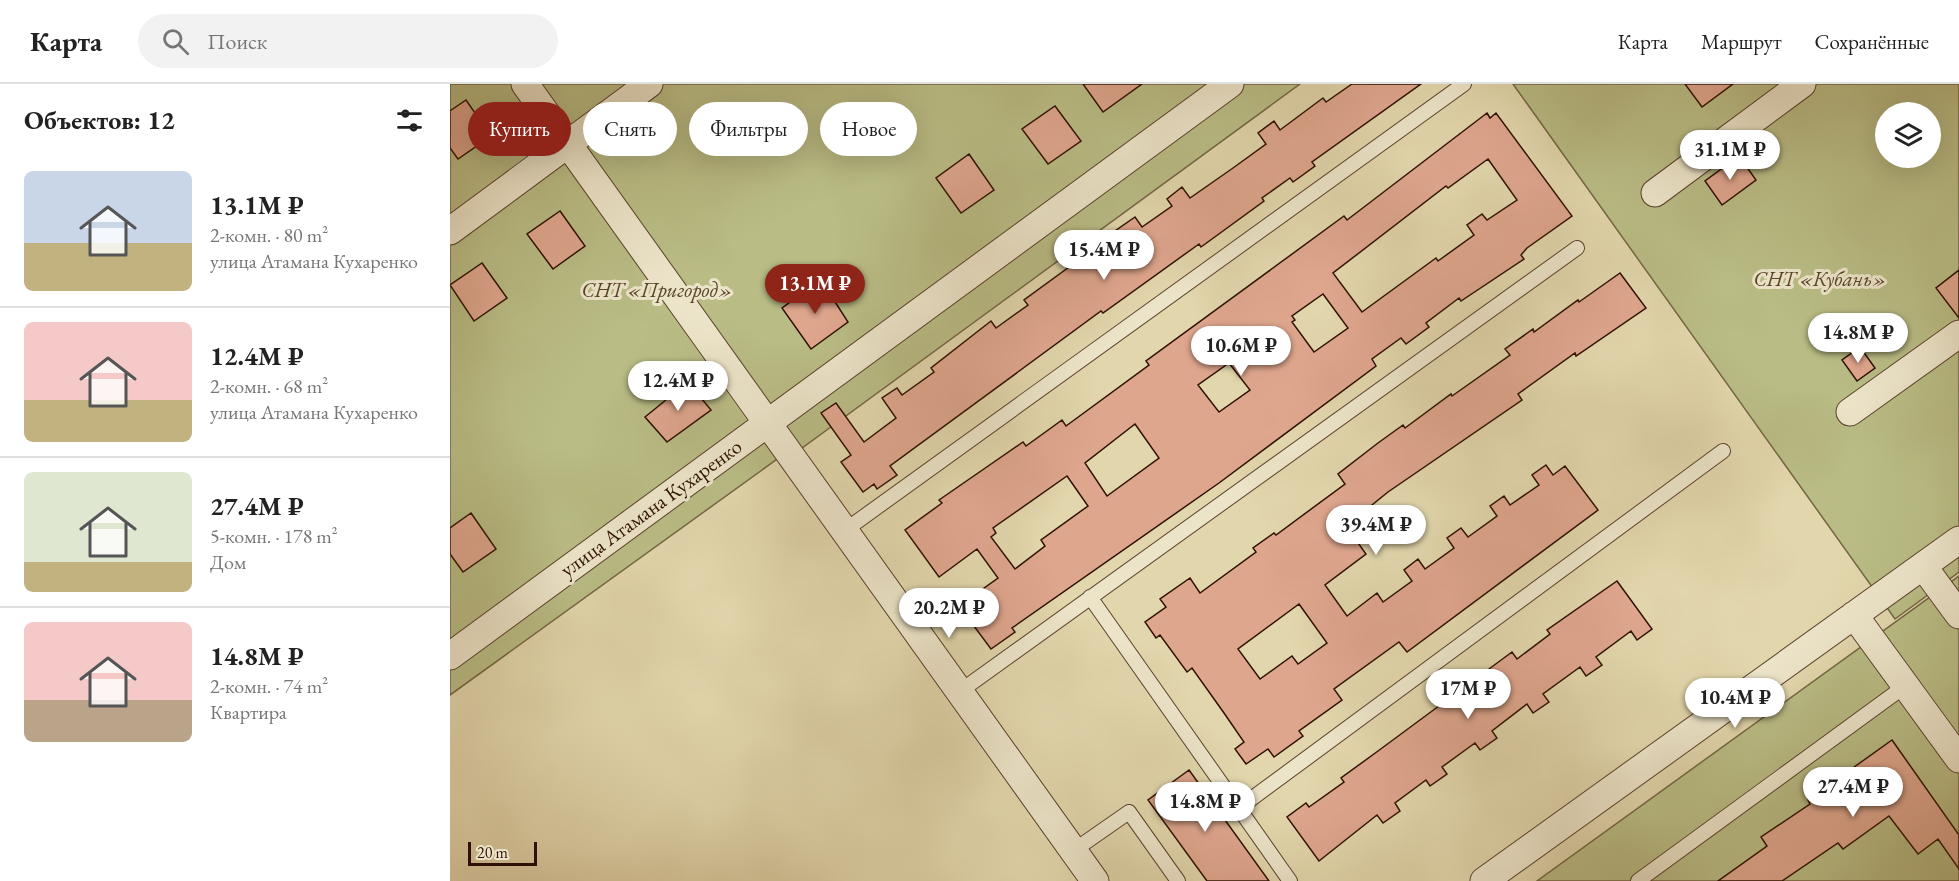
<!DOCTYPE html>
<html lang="ru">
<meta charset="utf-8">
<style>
:root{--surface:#fff;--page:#f2f2f2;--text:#222;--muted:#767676;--line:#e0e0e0;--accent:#8f2418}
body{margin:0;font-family:"EB Garamond",serif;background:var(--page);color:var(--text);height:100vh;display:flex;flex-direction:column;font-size:22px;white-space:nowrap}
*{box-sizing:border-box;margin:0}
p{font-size:20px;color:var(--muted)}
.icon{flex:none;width:33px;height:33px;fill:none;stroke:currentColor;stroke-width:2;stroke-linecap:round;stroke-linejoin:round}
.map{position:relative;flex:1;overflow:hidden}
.details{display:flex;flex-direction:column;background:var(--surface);width:450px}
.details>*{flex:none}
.hud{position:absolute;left:18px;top:18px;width:570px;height:54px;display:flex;gap:12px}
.buttons{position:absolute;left:1425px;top:18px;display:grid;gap:12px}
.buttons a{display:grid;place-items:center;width:66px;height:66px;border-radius:50%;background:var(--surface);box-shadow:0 6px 24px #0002;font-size:30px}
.scale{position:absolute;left:18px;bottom:15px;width:69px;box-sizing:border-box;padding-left:6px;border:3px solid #2e1102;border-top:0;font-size:16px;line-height:21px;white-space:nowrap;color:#2e1102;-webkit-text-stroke:4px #ece4c9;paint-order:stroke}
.price{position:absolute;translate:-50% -51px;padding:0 14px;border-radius:21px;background:#fff;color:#222;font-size:20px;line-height:39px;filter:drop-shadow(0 2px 3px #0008)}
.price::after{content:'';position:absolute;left:50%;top:36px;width:18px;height:14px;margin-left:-9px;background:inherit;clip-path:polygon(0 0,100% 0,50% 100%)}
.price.current{background:var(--accent);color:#fff}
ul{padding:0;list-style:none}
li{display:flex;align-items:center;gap:18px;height:150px;padding:0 24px}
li+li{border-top:2px solid var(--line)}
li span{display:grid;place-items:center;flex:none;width:168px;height:120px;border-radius:9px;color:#555}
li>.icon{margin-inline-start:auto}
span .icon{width:72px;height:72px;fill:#fffc;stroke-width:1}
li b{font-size:26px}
h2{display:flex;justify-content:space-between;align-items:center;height:72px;padding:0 24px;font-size:26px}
.pill{padding:0 21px;border-radius:27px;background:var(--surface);box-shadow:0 6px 24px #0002;font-size:21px;line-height:54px}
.pill.current{background:var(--accent);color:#fff}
header{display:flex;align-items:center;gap:36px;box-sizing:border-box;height:84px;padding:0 30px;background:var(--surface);border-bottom:2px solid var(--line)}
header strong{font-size:28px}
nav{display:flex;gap:33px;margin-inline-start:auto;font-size:21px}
.search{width:420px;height:54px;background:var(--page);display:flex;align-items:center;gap:15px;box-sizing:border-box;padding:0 21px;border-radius:33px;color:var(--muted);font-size:22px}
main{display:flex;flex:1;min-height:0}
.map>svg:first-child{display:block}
.green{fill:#b9bc85;stroke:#746644;stroke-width:1.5;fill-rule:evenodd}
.building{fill:#dfa68e;stroke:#2e1102;stroke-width:1.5;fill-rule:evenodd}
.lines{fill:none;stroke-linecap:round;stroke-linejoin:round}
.service-casing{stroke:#5b422c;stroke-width:16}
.minor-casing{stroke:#5b422c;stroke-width:29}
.service{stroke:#ece4c9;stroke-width:14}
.minor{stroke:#ece4c9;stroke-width:27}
.labels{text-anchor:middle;stroke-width:6;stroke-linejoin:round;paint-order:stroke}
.park-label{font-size:21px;font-style:italic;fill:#584429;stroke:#ece4c9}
.street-label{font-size:21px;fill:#2e1102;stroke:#ece4c9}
</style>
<header>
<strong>Карта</strong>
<div class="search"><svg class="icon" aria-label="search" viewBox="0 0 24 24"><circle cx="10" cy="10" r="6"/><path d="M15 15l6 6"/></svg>Поиск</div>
<nav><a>Карта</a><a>Маршрут</a><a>Сохранённые</a></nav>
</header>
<main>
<section class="details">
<h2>Объектов: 12<svg class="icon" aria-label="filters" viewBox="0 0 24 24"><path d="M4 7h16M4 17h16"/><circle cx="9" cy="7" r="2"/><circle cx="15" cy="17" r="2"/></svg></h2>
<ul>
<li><span style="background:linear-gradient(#c9d6e8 60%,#c2b280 0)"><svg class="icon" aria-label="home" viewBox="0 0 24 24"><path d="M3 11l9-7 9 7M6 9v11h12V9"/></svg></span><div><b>13.1M ₽</b><p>2-комн. · 80 m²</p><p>улица Атамана Кухаренко</p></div></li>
<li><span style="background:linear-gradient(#f6c9c9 65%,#c2b280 0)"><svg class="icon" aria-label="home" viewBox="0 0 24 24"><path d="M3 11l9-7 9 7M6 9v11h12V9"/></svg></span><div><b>12.4M ₽</b><p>2-комн. · 68 m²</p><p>улица Атамана Кухаренко</p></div></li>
<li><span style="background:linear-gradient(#dfe7d0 75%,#c2b280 0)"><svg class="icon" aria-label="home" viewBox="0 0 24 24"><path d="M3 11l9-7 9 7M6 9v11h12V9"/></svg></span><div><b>27.4M ₽</b><p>5-комн. · 178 m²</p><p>Дом</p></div></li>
<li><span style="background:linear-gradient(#f6c9c9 65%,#b9a48a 0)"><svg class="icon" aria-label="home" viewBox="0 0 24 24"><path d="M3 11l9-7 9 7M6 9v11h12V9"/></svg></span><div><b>14.8M ₽</b><p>2-комн. · 74 m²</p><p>Квартира</p></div></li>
</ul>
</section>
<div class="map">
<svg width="1509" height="797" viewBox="0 0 1509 797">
<rect width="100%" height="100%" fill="#e2d6ac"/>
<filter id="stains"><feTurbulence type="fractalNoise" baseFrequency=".00333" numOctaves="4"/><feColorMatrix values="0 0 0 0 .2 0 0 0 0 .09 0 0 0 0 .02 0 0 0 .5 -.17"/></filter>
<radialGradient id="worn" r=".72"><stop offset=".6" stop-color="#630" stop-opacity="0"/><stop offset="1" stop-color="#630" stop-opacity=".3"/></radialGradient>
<path class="green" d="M 0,0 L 850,0 L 352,364 L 337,368 L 0,611 Z
M 1063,0 L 1509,0 L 1509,488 L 1445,535 ZM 1436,28 L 1480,28 L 1480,74 L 1436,74 Z
M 1509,492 L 1509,797 L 1087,797 Z"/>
<path class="building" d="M 633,0 L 692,0 L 653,28 Z
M 902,0 L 971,0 L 862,78 L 865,82 L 843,98 L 840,94 L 812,114 L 814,117 L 751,163 L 749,160 L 653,229 L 651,227 L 440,382 L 447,391 L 427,405 L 424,400 L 413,408 L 391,378 L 401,371 L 371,329 L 386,319 L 414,358 L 446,334 L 432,314 L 447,304 L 452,311 L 484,288 L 481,284 L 541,237 L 546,244 L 578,221 L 574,216 L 619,183 L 617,179 L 634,166 L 641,176 L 670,155 L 665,147 L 685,133 L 692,143 L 722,122 L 717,115 L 732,103 L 740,114 L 783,84 L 816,60 L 808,49 L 824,37 L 830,46 L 873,14 L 876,18 Z
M 1235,0 L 1283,0 L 1252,23 Z
M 16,16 L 41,52 L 8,75 L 0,64 L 0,27 Z
M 605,22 L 631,57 L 598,80 L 572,45 Z
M 1037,29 L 1040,34 L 1046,29 L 1122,132 L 1077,164 L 1071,171 L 1074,175 L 1011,217 L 1009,214 L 976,239 L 979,243 L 956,260 L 951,254 L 922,275 L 926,282 L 769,399 L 562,544 L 565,548 L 541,565 L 509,522 L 548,494 L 527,465 L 489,493 L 455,446 L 492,419 L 489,416 L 573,358 L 576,362 L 612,336 L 616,342 L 699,281 L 696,277 L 894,132 L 897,136 ZM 1038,75 L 1067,116 L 1037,136 L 1032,130 L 1017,141 L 1024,151 L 988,177 L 986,174 L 912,228 L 883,189 L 996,102 L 998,104 ZM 873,210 L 898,244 L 864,268 L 842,238 L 845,236 L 842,232 ZM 779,279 L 800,306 L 769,328 L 748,301 ZM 685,340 L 709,374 L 657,412 L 635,379 ZM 617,392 L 638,422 L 591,456 L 595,462 L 565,485 L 541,453 L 546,449 L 543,444 Z
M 519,70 L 544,106 L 511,129 L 486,94 Z
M 1289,72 L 1306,96 L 1272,121 L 1255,97 Z
M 110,127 L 135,162 L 103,185 L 77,150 Z
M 32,179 L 57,214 L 24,237 L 0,201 Z
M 1509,186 L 1509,234 L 1486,204 Z
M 1170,189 L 1196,224 L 1126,272 L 1125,269 L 1068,310 L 1072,316 L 938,408 L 896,442 L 916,470 L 875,501 L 897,532 L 927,509 L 933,518 L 962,497 L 954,486 L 968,475 L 975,485 L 1004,464 L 997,454 L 1011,444 L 1018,453 L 1047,432 L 1040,422 L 1054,412 L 1060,421 L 1089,401 L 1082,391 L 1096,381 L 1103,391 L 1115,382 L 1148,426 L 957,568 L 949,558 L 884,605 L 892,616 L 849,647 L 853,652 L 824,673 L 818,665 L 796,680 L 785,665 L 794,658 L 774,629 L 742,584 L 737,588 L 710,551 L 706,554 L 695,538 L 716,523 L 710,515 L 740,494 L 750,509 L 806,468 L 803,464 L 824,449 L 826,451 L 895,400 L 888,390 L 928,359 L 953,341 L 955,344 L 1001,310 L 1002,312 L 1060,271 L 1055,265 L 1083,245 L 1084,248 L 1128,216 L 1129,218 ZM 849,520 L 877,559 L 848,580 L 842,572 L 810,595 L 788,565 Z
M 371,196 L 398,238 L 361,265 L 332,224 Z
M 1410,263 L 1425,284 L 1407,297 L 1392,276 Z
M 238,298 L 261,326 L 217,358 L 195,333 Z
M 21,429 L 46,465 L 13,488 L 0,470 L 0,444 Z
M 1167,497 L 1202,545 L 1187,556 L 1181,547 L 1146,573 L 1152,581 L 1136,592 L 1130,583 L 1093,610 L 1099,618 L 1083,629 L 1077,620 L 1042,647 L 1047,654 L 1030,666 L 1025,659 L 992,683 L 997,690 L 980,702 L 976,696 L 945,719 L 950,727 L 933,739 L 927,731 L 869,777 L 837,733 L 856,719 L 859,723 L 894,698 L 891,694 L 928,667 L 1062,568 L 1067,575 L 1100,550 L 1097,546 Z
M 1442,656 L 1509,751 L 1509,785 L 1488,755 L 1468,770 L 1439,732 L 1393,765 L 1388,759 L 1332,797 L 1268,797 L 1317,762 L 1311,753 L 1360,720 L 1358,716 Z
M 739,686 L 819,797 L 757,797 L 698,716 Z"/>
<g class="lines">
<defs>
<path id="service" d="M 394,447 L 1014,0
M 640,513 L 840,797
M 509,608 L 1127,164
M 789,724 L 1273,367
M 623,767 L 679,728 L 728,797
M 1188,797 L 1455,602"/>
<path id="minor" d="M 75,0 L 645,797
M 1205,109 L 1352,0
M 0,147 L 199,0
M 1400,328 L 1509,250
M 1473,482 L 1509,531
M 1404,531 L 1509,675
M 0,572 L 780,0
M 1034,797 L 1509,456"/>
</defs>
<use href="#service" class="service-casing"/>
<use href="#minor" class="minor-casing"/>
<use href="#service" class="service"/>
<use href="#minor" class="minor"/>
</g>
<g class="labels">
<g class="park-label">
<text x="1370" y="202">СНТ «Кубань»</text>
<text x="207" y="213">СНТ «Пригород»</text>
</g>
<g class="street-label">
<text transform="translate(201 424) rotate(-36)" y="7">улица Атамана Кухаренко</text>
</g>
</g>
<rect width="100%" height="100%" filter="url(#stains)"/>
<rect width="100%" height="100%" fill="url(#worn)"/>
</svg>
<div class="buttons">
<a><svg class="icon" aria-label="layers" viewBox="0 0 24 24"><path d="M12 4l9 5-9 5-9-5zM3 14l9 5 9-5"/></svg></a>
</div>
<div class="scale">20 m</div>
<b class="price" style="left:1280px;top:97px">31.1M ₽</b>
<b class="price" style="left:654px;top:197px">15.4M ₽</b>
<b class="price current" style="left:365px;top:231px">13.1M ₽</b>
<b class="price" style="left:1408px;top:280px">14.8M ₽</b>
<b class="price" style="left:791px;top:293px">10.6M ₽</b>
<b class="price" style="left:228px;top:328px">12.4M ₽</b>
<b class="price" style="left:926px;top:472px">39.4M ₽</b>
<b class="price" style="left:499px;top:555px">20.2M ₽</b>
<b class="price" style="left:1018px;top:636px">17M ₽</b>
<b class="price" style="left:1285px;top:645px">10.4M ₽</b>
<b class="price" style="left:1403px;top:734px">27.4M ₽</b>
<b class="price" style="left:755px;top:749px">14.8M ₽</b>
<div class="hud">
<a class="pill current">Купить</a>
<a class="pill">Снять</a>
<a class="pill">Фильтры</a>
<a class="pill">Новое</a>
</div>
</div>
</main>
